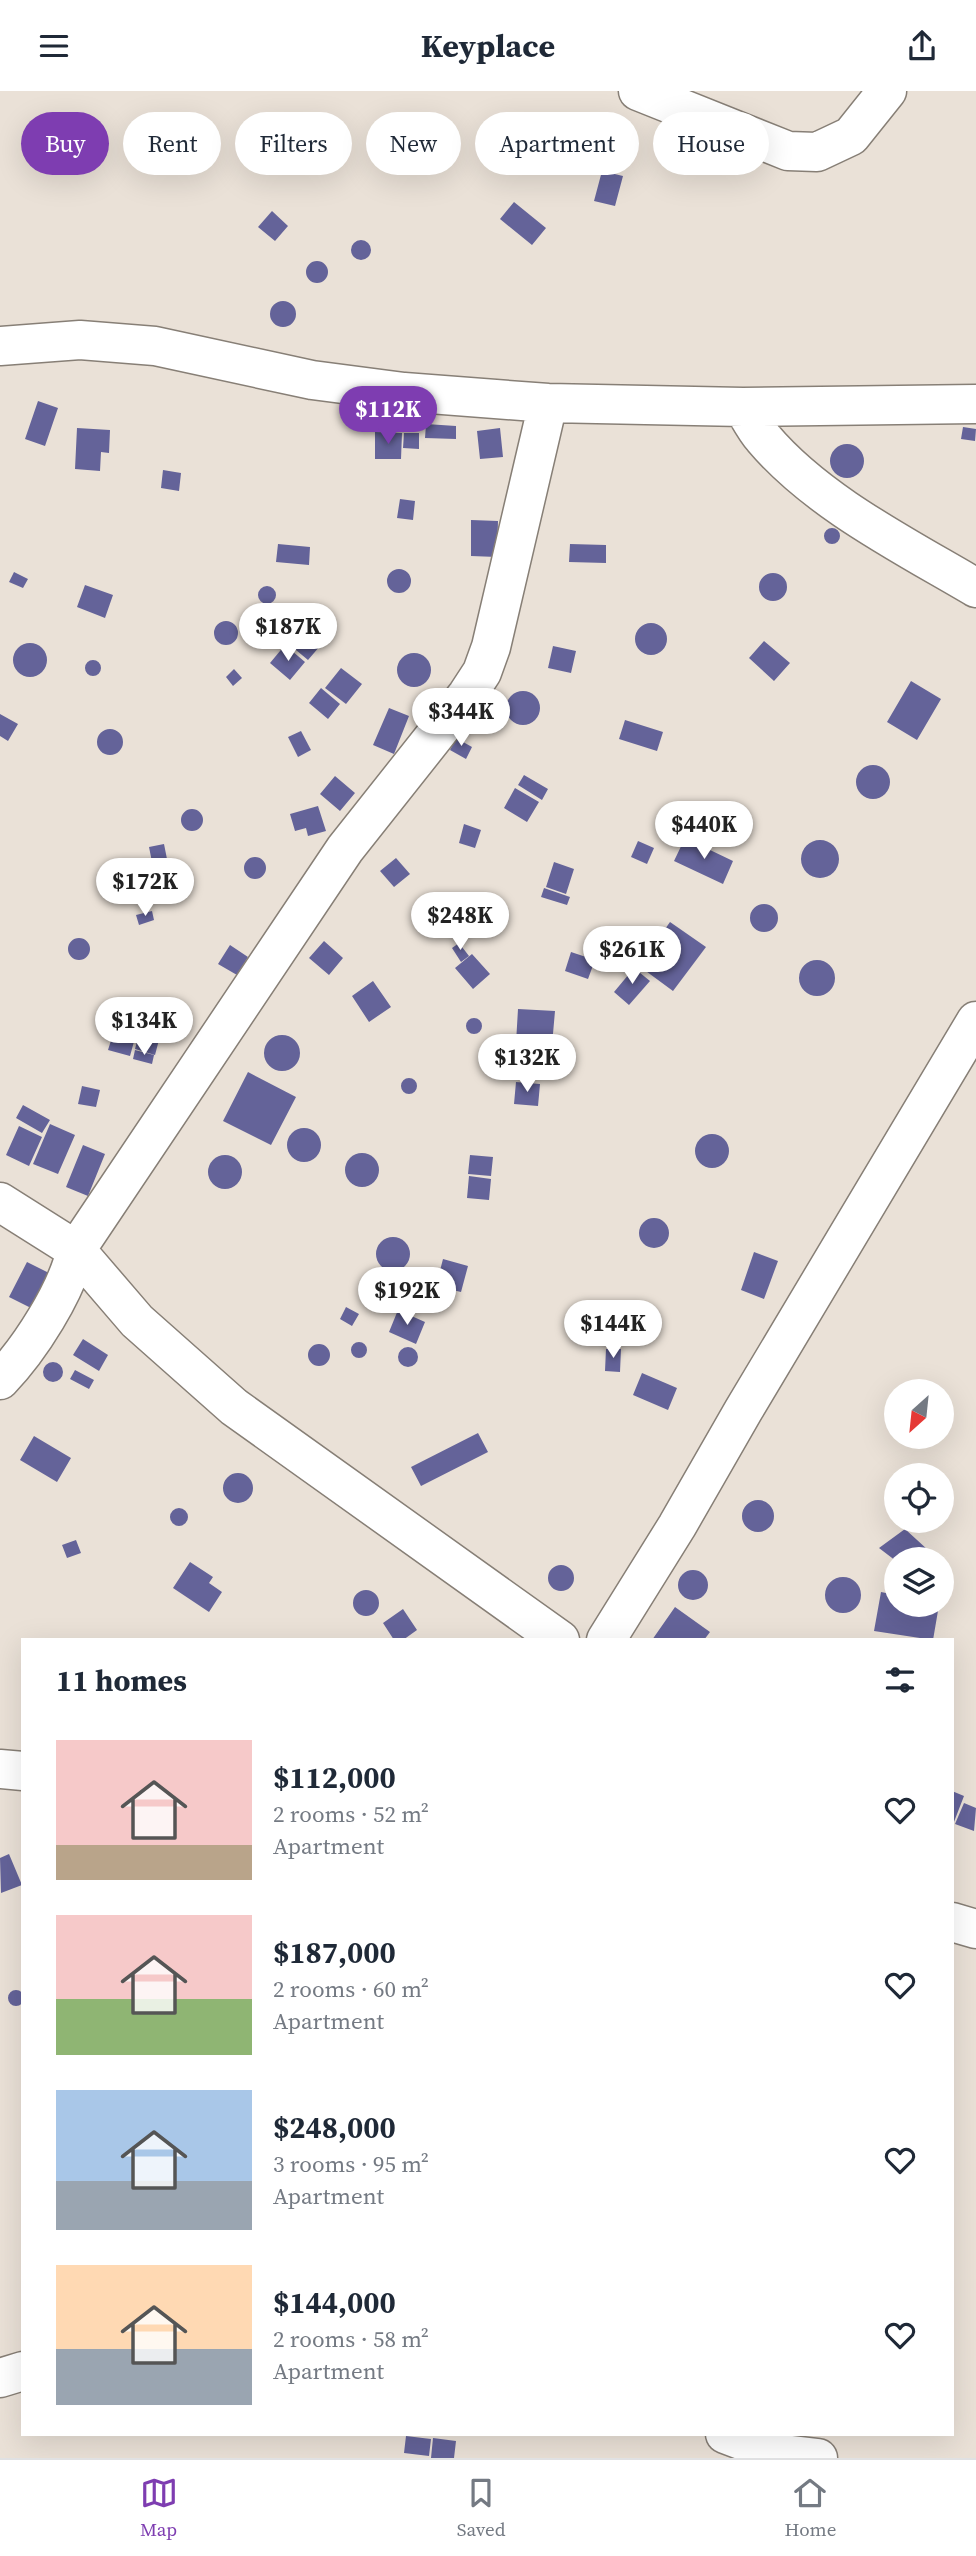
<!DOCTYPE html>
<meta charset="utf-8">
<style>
:root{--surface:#fff;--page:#f6f6f7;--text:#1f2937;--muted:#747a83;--line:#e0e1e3;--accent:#7e3db1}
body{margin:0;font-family:"Source Serif 4",serif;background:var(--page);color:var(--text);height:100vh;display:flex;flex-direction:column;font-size:26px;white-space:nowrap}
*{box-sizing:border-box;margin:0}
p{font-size:23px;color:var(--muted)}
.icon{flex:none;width:38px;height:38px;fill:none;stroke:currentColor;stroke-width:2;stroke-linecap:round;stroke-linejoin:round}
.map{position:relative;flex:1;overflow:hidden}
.details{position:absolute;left:21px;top:1547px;width:933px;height:798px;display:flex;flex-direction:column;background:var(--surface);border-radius:0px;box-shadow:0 7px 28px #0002}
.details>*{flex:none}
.top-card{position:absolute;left:21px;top:21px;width:934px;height:63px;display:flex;gap:14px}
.needle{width:46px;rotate:207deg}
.tools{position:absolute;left:884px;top:1288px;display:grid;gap:14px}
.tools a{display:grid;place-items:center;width:70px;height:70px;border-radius:50%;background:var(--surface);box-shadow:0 7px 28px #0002;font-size:35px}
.price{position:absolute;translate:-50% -60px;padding:0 16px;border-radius:24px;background:#fff;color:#222;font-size:23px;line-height:46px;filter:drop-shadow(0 2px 4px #0008)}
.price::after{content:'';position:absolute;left:50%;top:42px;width:21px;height:16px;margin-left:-10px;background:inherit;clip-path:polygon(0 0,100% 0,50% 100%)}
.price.active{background:var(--accent);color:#fff}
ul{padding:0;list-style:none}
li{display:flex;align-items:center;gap:21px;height:175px;padding:0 35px}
li span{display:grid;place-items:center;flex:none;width:196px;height:140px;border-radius:0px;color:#555}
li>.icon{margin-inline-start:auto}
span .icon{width:84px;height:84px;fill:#fffc;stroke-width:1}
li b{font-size:30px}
h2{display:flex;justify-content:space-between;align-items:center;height:84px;padding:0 35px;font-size:30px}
.chip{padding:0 24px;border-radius:32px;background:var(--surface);box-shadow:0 7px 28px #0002;font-size:24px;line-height:63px}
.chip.active{background:var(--accent);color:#fff}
header{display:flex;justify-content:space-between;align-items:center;height:91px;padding:0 35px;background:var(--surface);font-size:32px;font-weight:700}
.menu{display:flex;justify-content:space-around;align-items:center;height:98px;border-top:2px solid var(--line);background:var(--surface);font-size:19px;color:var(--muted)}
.menu a{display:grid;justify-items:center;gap:4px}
.menu .active{color:var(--accent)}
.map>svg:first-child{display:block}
.building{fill:#646399}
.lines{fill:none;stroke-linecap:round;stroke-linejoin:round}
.minor-casing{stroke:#877f76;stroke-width:41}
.minor{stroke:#fff;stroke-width:38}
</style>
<header><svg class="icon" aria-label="menu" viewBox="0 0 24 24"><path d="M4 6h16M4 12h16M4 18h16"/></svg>Keyplace<svg class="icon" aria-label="share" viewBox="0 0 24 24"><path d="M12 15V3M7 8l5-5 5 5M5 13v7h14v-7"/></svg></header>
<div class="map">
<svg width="976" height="2367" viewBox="0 0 976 2367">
<rect width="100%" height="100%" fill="#eae1d7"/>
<path class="building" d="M 602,80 L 623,85 L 615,115 L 594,110 Z
M 514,111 L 546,137 L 532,154 L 500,128 Z
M 272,120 L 288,135 L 275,150 L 258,136 Z
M351 159a10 10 0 1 1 20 0a10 10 0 1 1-20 0Z
M306 181a11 11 0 1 1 22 0a11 11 0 1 1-22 0Z
M270 223a13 13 0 1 1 26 0a13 13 0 1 1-26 0Z
M 38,310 L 58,317 L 45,355 L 25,348 Z
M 426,333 L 456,335 L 456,348 L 425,347 Z
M 963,336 L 976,338 L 975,350 L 961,348 Z
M 77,337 L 110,339 L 109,362 L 101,361 L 100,380 L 75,378 Z
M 500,337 L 503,366 L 480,368 L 477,340 Z
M 375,341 L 402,342 L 401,368 L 375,368 Z
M 404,342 L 419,342 L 419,358 L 403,357 Z
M830 370a17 17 0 1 1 34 0a17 17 0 1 1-34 0Z
M 163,379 L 181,382 L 179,400 L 161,397 Z
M 400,408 L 415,410 L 413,429 L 397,427 Z
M 471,429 L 498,430 L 497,466 L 471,465 Z
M824 445a8 8 0 1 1 16 0a8 8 0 1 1-16 0Z
M 278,453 L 310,456 L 309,474 L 276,471 Z
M 570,453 L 606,454 L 606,472 L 569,471 Z
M387 490a12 12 0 1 1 24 0a12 12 0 1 1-24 0Z
M 14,481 L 28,488 L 23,497 L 9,491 Z
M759 496a14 14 0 1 1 28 0a14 14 0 1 1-28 0Z
M 85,494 L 113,504 L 105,527 L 77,516 Z
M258 504a9 9 0 1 1 18 0a9 9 0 1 1-18 0Z
M214 542a12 12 0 1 1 24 0a12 12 0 1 1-24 0Z
M635 548a16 16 0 1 1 32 0a16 16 0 1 1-32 0Z
M 302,540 L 320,555 L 308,569 L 290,554 Z
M 764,550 L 790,572 L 774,590 L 749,567 Z
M13 569a17 17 0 1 1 34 0a17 17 0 1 1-34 0Z
M 285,554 L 305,571 L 290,589 L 270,572 Z
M 553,555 L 576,560 L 571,582 L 548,577 Z
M397 579a17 17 0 1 1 34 0a17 17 0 1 1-34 0Z
M85 577a8 8 0 1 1 16 0a8 8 0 1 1-16 0Z
M 341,577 L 362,593 L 346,613 L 325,597 Z
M 234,578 L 242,587 L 233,595 L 226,586 Z
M 911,590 L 941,608 L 917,649 L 887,631 Z
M 321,597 L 340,613 L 328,628 L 309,612 Z
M506 617a17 17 0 1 1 34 0a17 17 0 1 1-34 0Z
M 389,617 L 409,625 L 394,663 L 373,654 Z
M 0,623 L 18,633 L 8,650 L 0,645 Z
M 625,629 L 663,641 L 657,660 L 619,648 Z
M97 651a13 13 0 1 1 26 0a13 13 0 1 1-26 0Z
M 301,640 L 311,659 L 298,666 L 288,646 Z
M 456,647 L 472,656 L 466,668 L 450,659 Z
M856 691a17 17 0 1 1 34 0a17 17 0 1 1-34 0Z
M 524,684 L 548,698 L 542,709 L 518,694 Z
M 335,685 L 355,702 L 340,720 L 320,703 Z
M 515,697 L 539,711 L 527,731 L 504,717 Z
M 702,714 L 718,719 L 708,745 L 693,740 Z
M 318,715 L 326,740 L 308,745 L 306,737 L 295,740 L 290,723 Z
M181 729a11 11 0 1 1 22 0a11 11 0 1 1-22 0Z
M 464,733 L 481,739 L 475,757 L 459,752 Z
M 685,747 L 733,770 L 723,793 L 674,770 Z
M801 768a19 19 0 1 1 38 0a19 19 0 1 1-38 0Z
M 638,750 L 654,757 L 647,773 L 631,766 Z
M 164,753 L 167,768 L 152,771 L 149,756 Z
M244 777a11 11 0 1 1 22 0a11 11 0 1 1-22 0Z
M 396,767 L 410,783 L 394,796 L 380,780 Z
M 554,771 L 574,778 L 566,803 L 546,796 Z
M 544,797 L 570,806 L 567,814 L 541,806 Z
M750 827a14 14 0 1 1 28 0a14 14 0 1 1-28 0Z
M 152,820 L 154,829 L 139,834 L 136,824 Z
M 670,831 L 706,856 L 673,900 L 639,875 Z
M68 858a11 11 0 1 1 22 0a11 11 0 1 1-22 0Z
M 324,850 L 343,867 L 329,884 L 309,867 Z
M 459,852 L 469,865 L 461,871 L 452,857 Z
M 230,854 L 248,866 L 237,884 L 218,873 Z
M 571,861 L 595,869 L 588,888 L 565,880 Z
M 472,863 L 490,883 L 473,898 L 455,877 Z
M799 887a18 18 0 1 1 36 0a18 18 0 1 1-36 0Z
M 634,877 L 650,890 L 629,914 L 614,901 Z
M 373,890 L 391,916 L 369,931 L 352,905 Z
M 518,918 L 555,920 L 552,954 L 516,952 Z
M466 935a8 8 0 1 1 16 0a8 8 0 1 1-16 0Z
M 140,939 L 160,945 L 155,964 L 135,958 Z
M 114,940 L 135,947 L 130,965 L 108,959 Z
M264 962a18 18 0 1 1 36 0a18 18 0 1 1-36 0Z
M 135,959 L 154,964 L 152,973 L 133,968 Z
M 248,981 L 296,1006 L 271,1054 L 223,1030 Z
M401 995a8 8 0 1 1 16 0a8 8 0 1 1-16 0Z
M 516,991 L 540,993 L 538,1015 L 514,1013 Z
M 82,995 L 100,999 L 96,1016 L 78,1013 Z
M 23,1014 L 50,1029 L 42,1042 L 16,1027 Z
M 50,1033 L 75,1044 L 58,1083 L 33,1073 Z
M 19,1035 L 42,1046 L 29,1075 L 6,1064 Z
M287 1054a17 17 0 1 1 34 0a17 17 0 1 1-34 0Z
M695 1060a17 17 0 1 1 34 0a17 17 0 1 1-34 0Z
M 83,1054 L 105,1063 L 88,1105 L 66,1096 Z
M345 1079a17 17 0 1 1 34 0a17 17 0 1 1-34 0Z
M208 1081a17 17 0 1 1 34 0a17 17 0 1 1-34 0Z
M 470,1064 L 493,1066 L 491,1085 L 468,1083 Z
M 469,1085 L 491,1088 L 489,1109 L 467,1107 Z
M639 1142a15 15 0 1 1 30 0a15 15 0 1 1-30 0Z
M376 1163a17 17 0 1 1 34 0a17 17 0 1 1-34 0Z
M 754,1161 L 778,1170 L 764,1208 L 741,1199 Z
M 443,1168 L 468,1175 L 461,1201 L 436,1195 Z
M 27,1171 L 51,1183 L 33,1218 L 9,1206 Z
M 346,1216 L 359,1223 L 352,1235 L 340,1228 Z
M 398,1219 L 425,1231 L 416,1253 L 389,1241 Z
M 83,1248 L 108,1264 L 99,1280 L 73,1264 Z
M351 1259a8 8 0 1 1 16 0a8 8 0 1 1-16 0Z
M308 1264a11 11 0 1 1 22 0a11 11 0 1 1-22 0Z
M398 1266a10 10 0 1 1 20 0a10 10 0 1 1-20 0Z
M 606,1258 L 621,1258 L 620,1281 L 605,1280 Z
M43 1281a10 10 0 1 1 20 0a10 10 0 1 1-20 0Z
M 75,1279 L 94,1289 L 89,1298 L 70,1288 Z
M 642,1282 L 677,1297 L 668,1319 L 633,1304 Z
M 478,1342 L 488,1361 L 421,1395 L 411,1376 Z
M 34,1345 L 71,1367 L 57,1391 L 20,1369 Z
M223 1397a15 15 0 1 1 30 0a15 15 0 1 1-30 0Z
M742 1425a16 16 0 1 1 32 0a16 16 0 1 1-32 0Z
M170 1426a9 9 0 1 1 18 0a9 9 0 1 1-18 0Z
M 905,1438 L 928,1459 L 916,1468 L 896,1468 L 896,1470 L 879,1457 Z
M 76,1449 L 81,1462 L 67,1467 L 62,1454 Z
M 190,1471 L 213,1486 L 209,1492 L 222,1501 L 209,1521 L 173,1497 Z
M548 1487a13 13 0 1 1 26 0a13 13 0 1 1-26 0Z
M678 1494a15 15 0 1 1 30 0a15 15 0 1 1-30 0Z
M825 1504a18 18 0 1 1 36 0a18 18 0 1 1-36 0Z
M353 1512a13 13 0 1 1 26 0a13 13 0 1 1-26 0Z
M 881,1501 L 896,1504 L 896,1514 L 939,1514 L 933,1549 L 874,1540 Z
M 675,1516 L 710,1541 L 704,1549 L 652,1549 Z
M 403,1518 L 417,1539 L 403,1549 L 394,1549 L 383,1532 Z
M 952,1700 L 964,1705 L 952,1736 Z
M 964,1712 L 976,1717 L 974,1740 L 955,1733 Z
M 9,1763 L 22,1794 L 1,1802 L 0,1767 Z
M8 1907a8 8 0 1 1 16 0a8 8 0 1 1-16 0Z
M 406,2345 L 431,2348 L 429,2365 L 404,2362 Z
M 433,2347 L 456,2350 L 454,2367 L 431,2367 Z"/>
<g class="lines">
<defs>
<path id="minor" d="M 638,0 L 788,60 L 817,61 L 851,45 L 887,0
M 0,255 L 80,249 L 155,255 L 312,289 L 404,301 L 548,312 L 743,316 L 976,313
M 743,316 C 749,326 755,338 763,347 C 817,411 905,455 976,497
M 0,1111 L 76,1159 L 137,1230 L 234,1316 L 560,1549
M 0,1289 C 30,1258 67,1200 76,1159 L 345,758 L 467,604 L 482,581 L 491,556 L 548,312
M 606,1549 L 677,1435 L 743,1320 L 976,930
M 0,1678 L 23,1680
M 952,1831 L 976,1838
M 0,2287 L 23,2280
M 725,2343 L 775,2362 L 818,2367"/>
</defs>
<use href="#minor" class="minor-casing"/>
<use href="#minor" class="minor"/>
</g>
</svg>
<div class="tools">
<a><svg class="needle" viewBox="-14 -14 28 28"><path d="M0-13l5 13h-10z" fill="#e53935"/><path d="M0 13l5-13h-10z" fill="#747a83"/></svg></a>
<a><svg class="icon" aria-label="locate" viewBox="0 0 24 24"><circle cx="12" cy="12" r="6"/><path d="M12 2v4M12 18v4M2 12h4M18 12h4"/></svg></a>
<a><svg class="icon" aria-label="layers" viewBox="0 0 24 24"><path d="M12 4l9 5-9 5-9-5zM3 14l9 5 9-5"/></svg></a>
</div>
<b class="price active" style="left:388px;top:355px">$112K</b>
<b class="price" style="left:288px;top:572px">$187K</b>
<b class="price" style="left:461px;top:657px">$344K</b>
<b class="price" style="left:704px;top:770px">$440K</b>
<b class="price" style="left:145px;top:827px">$172K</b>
<b class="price" style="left:460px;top:861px">$248K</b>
<b class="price" style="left:632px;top:895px">$261K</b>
<b class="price" style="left:144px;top:966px">$134K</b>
<b class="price" style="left:527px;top:1003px">$132K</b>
<b class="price" style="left:407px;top:1236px">$192K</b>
<b class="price" style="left:613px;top:1269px">$144K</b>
<div class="top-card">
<a class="chip active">Buy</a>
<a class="chip">Rent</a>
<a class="chip">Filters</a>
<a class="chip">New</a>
<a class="chip">Apartment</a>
<a class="chip">House</a>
</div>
<section class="details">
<h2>11 homes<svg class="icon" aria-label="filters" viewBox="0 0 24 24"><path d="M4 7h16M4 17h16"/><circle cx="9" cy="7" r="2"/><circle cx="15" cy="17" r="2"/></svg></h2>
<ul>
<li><span style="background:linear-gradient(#f6c9c9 75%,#b9a48a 0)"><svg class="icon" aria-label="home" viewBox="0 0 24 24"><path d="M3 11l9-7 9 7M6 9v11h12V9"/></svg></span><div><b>$112,000</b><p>2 rooms · 52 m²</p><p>Apartment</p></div><svg class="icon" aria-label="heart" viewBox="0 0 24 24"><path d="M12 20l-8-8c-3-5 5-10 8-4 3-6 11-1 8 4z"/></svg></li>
<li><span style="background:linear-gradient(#f6c9c9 60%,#8fb573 0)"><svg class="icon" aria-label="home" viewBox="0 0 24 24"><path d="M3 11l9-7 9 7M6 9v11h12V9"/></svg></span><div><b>$187,000</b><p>2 rooms · 60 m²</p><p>Apartment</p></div><svg class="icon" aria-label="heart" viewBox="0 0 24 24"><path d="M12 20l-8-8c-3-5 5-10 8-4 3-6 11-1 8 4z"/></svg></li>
<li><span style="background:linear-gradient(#a9c7e8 65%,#9aa5b1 0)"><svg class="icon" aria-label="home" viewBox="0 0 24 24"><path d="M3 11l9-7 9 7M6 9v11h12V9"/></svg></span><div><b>$248,000</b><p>3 rooms · 95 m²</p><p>Apartment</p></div><svg class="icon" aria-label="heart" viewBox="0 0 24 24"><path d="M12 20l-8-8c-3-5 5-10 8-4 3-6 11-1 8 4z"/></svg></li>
<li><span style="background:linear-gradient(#ffd9b3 60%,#9aa5b1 0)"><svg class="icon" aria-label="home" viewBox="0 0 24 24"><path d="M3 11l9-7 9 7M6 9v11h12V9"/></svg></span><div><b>$144,000</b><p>2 rooms · 58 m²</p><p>Apartment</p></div><svg class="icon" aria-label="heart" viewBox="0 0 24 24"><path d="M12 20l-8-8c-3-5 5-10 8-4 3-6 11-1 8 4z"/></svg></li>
</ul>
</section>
</div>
<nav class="menu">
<a class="active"><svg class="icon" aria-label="map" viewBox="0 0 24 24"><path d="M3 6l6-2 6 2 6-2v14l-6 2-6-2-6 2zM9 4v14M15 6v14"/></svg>Map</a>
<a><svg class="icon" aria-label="saved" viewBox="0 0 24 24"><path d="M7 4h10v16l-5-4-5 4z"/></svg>Saved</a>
<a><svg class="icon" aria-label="home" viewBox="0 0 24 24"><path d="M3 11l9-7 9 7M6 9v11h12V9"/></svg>Home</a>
</nav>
